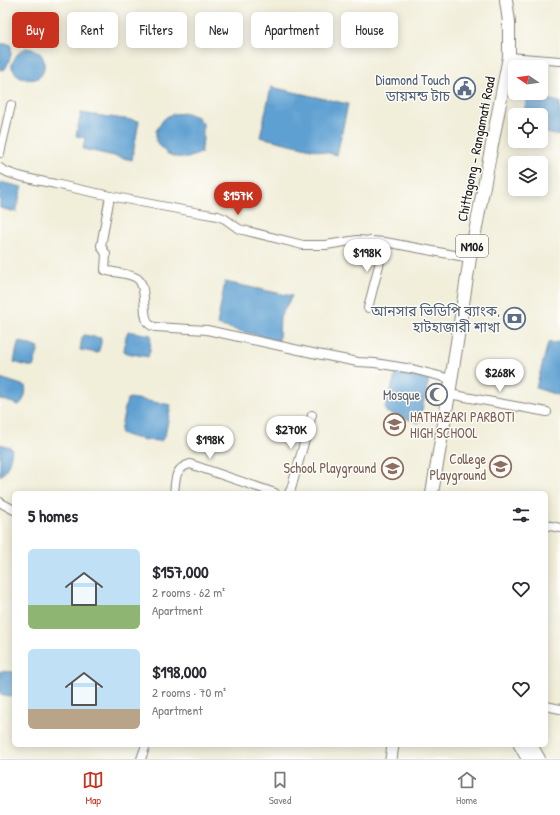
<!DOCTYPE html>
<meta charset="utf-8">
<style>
:root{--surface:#fff;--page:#f2f2f3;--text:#2b2b33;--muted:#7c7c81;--line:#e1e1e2;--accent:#c8321e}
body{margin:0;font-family:"Patrick Hand","Noto Sans Bengali",sans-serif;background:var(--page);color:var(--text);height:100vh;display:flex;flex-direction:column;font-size:15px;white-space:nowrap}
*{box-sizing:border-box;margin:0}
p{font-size:13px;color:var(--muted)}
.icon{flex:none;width:22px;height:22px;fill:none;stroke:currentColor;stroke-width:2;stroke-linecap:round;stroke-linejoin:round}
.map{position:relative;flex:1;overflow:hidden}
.sheet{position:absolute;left:12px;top:491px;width:536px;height:256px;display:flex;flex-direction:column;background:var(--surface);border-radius:6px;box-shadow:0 2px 10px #0003}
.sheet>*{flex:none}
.top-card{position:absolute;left:12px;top:12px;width:536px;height:36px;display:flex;gap:8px}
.needle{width:26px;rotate:283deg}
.controls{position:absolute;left:508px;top:60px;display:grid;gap:8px}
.controls a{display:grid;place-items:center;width:40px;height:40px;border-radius:6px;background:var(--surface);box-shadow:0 2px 10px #0003;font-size:20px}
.price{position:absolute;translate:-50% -34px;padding:0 9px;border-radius:14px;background:#fff;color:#222;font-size:13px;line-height:26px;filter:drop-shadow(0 1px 2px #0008)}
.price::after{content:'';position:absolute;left:50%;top:24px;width:12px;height:9px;margin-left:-6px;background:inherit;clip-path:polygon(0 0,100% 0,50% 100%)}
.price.active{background:var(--accent);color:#fff}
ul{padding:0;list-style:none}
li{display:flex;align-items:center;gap:12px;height:100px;padding:0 16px}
li span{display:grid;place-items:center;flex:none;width:112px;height:80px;border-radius:6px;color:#555}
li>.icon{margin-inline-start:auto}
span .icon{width:48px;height:48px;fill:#fffc;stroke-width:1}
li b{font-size:17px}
h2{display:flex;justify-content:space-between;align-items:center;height:48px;padding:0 16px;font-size:17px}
.tag{padding:0 14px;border-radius:6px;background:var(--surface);box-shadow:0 2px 10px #0003;font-size:14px;line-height:36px}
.tag.active{background:var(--accent);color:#fff}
.tabs{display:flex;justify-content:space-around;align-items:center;height:56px;border-top:1px solid var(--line);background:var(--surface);font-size:11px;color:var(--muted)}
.tabs a{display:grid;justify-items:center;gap:2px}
.tabs .active{color:var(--accent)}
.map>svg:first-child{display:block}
.water{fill:#5fa0d2;stroke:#3e5e77}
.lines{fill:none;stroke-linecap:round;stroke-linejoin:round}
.minor-casing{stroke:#86857b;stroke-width:10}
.major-casing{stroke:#86857b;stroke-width:13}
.highway-casing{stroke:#86857b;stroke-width:14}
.minor{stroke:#fff;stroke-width:8}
.major{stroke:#fff;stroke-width:11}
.highway{stroke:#fff;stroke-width:12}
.labels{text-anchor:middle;stroke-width:3;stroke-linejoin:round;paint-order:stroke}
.shield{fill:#fdfcf7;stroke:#605f5e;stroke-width:1}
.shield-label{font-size:13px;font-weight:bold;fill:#1c1c1c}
.service-label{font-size:14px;fill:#4e5e75;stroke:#fdfcf7;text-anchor:end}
.street-label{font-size:14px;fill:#1c1c1c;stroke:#fdfcf7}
.worship-label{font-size:14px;fill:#5b616d;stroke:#fdfcf7;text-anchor:end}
.education-label{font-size:14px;fill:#785e54;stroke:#fdfcf7;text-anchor:end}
</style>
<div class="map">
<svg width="560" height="759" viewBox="0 0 560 759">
<rect width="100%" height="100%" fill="#fdfcf7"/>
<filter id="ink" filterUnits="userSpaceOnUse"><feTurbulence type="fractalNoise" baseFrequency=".025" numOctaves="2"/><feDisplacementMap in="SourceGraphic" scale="8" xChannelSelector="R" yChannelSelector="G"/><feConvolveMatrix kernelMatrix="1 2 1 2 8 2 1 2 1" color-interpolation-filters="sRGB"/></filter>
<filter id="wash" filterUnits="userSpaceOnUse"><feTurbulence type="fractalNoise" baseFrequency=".012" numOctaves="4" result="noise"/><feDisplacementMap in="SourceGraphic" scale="16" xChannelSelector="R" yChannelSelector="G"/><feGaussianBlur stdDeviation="0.9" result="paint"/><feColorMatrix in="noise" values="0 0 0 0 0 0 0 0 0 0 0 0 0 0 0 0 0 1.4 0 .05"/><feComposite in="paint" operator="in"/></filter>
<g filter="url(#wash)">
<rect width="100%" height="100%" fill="#f1eeda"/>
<path class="water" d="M 0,44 L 10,44 C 14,53 9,62 5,69 L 0,70 Z
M 26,48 C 38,49 46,55 44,68 C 42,86 16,81 12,67 C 11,64 13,61 15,58 C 17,53 21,51 26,48 Z
M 271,87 L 348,104 L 337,155 L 260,137 Z
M 528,94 L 560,102 L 560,136 L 541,132 L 541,115 L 523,115 Z
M 81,113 L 139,121 L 132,160 L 83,149 L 85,138 L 76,136 Z
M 187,113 L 197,117 L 203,123 L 203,139 L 201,153 L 188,158 L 175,157 L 166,153 L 156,141 L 156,131 L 163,120 L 168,116 L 174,114 Z
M 0,182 L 22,187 L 16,212 L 0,208 Z
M 225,282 L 292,296 L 280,317 L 279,341 L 217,325 Z
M 128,331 L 151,335 L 150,350 L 148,357 L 127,353 L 124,351 L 126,336 Z
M 84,335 L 101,338 L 101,343 L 98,353 L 80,350 L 82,338 Z
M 19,341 L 39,348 L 33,367 L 24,365 L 14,362 L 18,343 Z
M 560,342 L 560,396 L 536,388 L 548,343 Z
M 397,371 L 429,379 L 419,423 L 386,412 L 385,407 Z
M 0,378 L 25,386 C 27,391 24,402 19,405 L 0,399 Z
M 130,398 L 171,405 L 165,436 L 161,441 C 151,441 129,438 121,433 L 120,431 L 127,399 Z
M 0,444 L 10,447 L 12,449 C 11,458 8,469 1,476 L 0,475 Z
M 0,671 L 14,672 L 14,697 L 0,694 Z"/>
</g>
<g filter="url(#ink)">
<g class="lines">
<defs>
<path id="minor" d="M 509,57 L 560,61
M 0,153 L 11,105
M 0,168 C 9,176 42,181 55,184 C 109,196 163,207 218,216 L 225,219 L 239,229 L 303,245 L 326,245 L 357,240 L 385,242 L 470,258
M 110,196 L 101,246 L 106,254 L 105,270 L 108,271 C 117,273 130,273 138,279 C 148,288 141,316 149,324 C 150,325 154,327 155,327 L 207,330 L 317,354 L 358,362 L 375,363 L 412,369 L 451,379
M 368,308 L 385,242
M 449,394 L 547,412
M 174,493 C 176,478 174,469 190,464 L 275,493
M 289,493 L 291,489 L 312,415
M 0,502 L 3,504 L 14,510
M 546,525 L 560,528
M 546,706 L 560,709
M 141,759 L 146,745"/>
<path id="major" d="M 391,759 L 393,745"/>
<path id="highway" d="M 432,493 L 449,394 L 470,258 L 509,57 L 509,22 L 506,0
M 520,745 L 528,759
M 531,745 L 539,759"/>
</defs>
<use href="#minor" class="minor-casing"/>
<use href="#major" class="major-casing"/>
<use href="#highway" class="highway-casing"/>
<use href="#minor" class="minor"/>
<use href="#major" class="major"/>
<use href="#highway" class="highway"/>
</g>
</g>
<defs>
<symbol id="civic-ring" viewBox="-11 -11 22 22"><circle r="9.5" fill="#fdfcf7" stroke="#5c6f8a" stroke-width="1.5"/><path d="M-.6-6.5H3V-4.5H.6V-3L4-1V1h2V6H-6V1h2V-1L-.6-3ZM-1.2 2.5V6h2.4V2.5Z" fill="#5c6f8a"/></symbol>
<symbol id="bank-ring" viewBox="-11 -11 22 22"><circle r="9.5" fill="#fdfcf7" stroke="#5c6f8a" stroke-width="1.5"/><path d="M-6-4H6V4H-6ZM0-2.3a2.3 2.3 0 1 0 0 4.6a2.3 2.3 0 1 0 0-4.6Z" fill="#5c6f8a"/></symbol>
<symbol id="mosque-ring" viewBox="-11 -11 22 22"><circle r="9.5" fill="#fdfcf7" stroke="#6b7280" stroke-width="1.5"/><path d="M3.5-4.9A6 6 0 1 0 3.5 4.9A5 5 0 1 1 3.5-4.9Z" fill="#6b7280"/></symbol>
<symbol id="school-ring" viewBox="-11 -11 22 22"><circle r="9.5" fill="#fdfcf7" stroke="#8d6e63" stroke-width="1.5"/><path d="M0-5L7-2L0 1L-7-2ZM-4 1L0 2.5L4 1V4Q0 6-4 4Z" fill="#8d6e63"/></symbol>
<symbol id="university-ring" viewBox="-11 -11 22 22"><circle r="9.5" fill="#fdfcf7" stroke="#8d6e63" stroke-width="1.5"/><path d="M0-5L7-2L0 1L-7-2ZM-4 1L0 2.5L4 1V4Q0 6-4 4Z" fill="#8d6e63"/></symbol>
</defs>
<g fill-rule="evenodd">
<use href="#civic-ring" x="452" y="76" width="25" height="25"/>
<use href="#bank-ring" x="502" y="306" width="25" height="25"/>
<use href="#mosque-ring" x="424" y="382" width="25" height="25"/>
<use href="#school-ring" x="382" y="412" width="25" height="25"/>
<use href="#university-ring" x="488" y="454" width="25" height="25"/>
<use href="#school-ring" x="380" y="456" width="25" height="25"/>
</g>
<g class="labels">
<rect class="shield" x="456" y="235" width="32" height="22" rx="3"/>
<g class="shield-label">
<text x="472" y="251">N106</text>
</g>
<g class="service-label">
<text x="450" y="85">Diamond Touch<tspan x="450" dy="16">ডায়মন্ড টাচ</tspan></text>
<text x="500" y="316">আনসার ভিডিপি ব্যাংক,<tspan x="500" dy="16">হাটহাজারী শাখা</tspan></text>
</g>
<g class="street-label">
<text transform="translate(476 149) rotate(-79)" y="5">Chittagong - Rangamati Road</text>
</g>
<g class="worship-label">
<text x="420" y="400">Mosque</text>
</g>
<g class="education-label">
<text x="410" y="422" text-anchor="start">HATHAZARI PARBOTI<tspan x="410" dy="16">HIGH SCHOOL</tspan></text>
<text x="486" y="464">College<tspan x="486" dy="16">Playground</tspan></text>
<text x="376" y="473">School Playground</text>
</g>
</g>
</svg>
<div class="controls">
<a><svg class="needle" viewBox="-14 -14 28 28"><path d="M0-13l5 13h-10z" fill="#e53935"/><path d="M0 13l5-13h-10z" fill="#7c7c81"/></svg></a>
<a><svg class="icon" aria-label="locate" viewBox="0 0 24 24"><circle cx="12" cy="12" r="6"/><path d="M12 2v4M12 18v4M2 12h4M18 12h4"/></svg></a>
<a><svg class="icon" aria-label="layers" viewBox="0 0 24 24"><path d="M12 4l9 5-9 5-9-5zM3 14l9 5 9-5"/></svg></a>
</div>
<b class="price active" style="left:238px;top:216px">$157K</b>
<b class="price" style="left:367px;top:273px">$198K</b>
<b class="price" style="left:500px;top:393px">$268K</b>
<b class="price" style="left:291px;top:450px">$270K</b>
<b class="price" style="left:210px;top:460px">$198K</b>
<div class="top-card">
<a class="tag active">Buy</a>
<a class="tag">Rent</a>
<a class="tag">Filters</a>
<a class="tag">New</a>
<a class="tag">Apartment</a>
<a class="tag">House</a>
</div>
<section class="sheet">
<h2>5 homes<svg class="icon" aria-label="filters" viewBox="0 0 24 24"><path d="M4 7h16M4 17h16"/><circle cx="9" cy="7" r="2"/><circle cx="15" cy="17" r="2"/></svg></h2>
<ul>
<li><span style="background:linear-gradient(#bfe0f5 70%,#8fb573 0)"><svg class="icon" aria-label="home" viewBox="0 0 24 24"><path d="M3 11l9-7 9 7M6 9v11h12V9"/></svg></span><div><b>$157,000</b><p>2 rooms · 62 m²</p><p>Apartment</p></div><svg class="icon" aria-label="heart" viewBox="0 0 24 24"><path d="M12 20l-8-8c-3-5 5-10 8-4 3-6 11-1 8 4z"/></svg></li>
<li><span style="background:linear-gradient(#bfe0f5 75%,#b9a48a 0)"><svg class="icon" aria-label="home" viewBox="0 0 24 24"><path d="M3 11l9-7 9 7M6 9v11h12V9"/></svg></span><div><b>$198,000</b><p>2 rooms · 70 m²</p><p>Apartment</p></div><svg class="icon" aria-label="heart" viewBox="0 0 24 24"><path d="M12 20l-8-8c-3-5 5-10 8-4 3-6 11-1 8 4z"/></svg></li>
</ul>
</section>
</div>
<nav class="tabs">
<a class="active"><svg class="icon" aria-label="map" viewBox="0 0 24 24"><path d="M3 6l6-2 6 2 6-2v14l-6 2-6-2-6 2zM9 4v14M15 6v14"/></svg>Map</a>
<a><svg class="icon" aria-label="saved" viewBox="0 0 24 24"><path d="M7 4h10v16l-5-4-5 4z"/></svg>Saved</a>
<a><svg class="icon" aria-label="home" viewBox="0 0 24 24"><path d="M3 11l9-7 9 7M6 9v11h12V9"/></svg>Home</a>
</nav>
